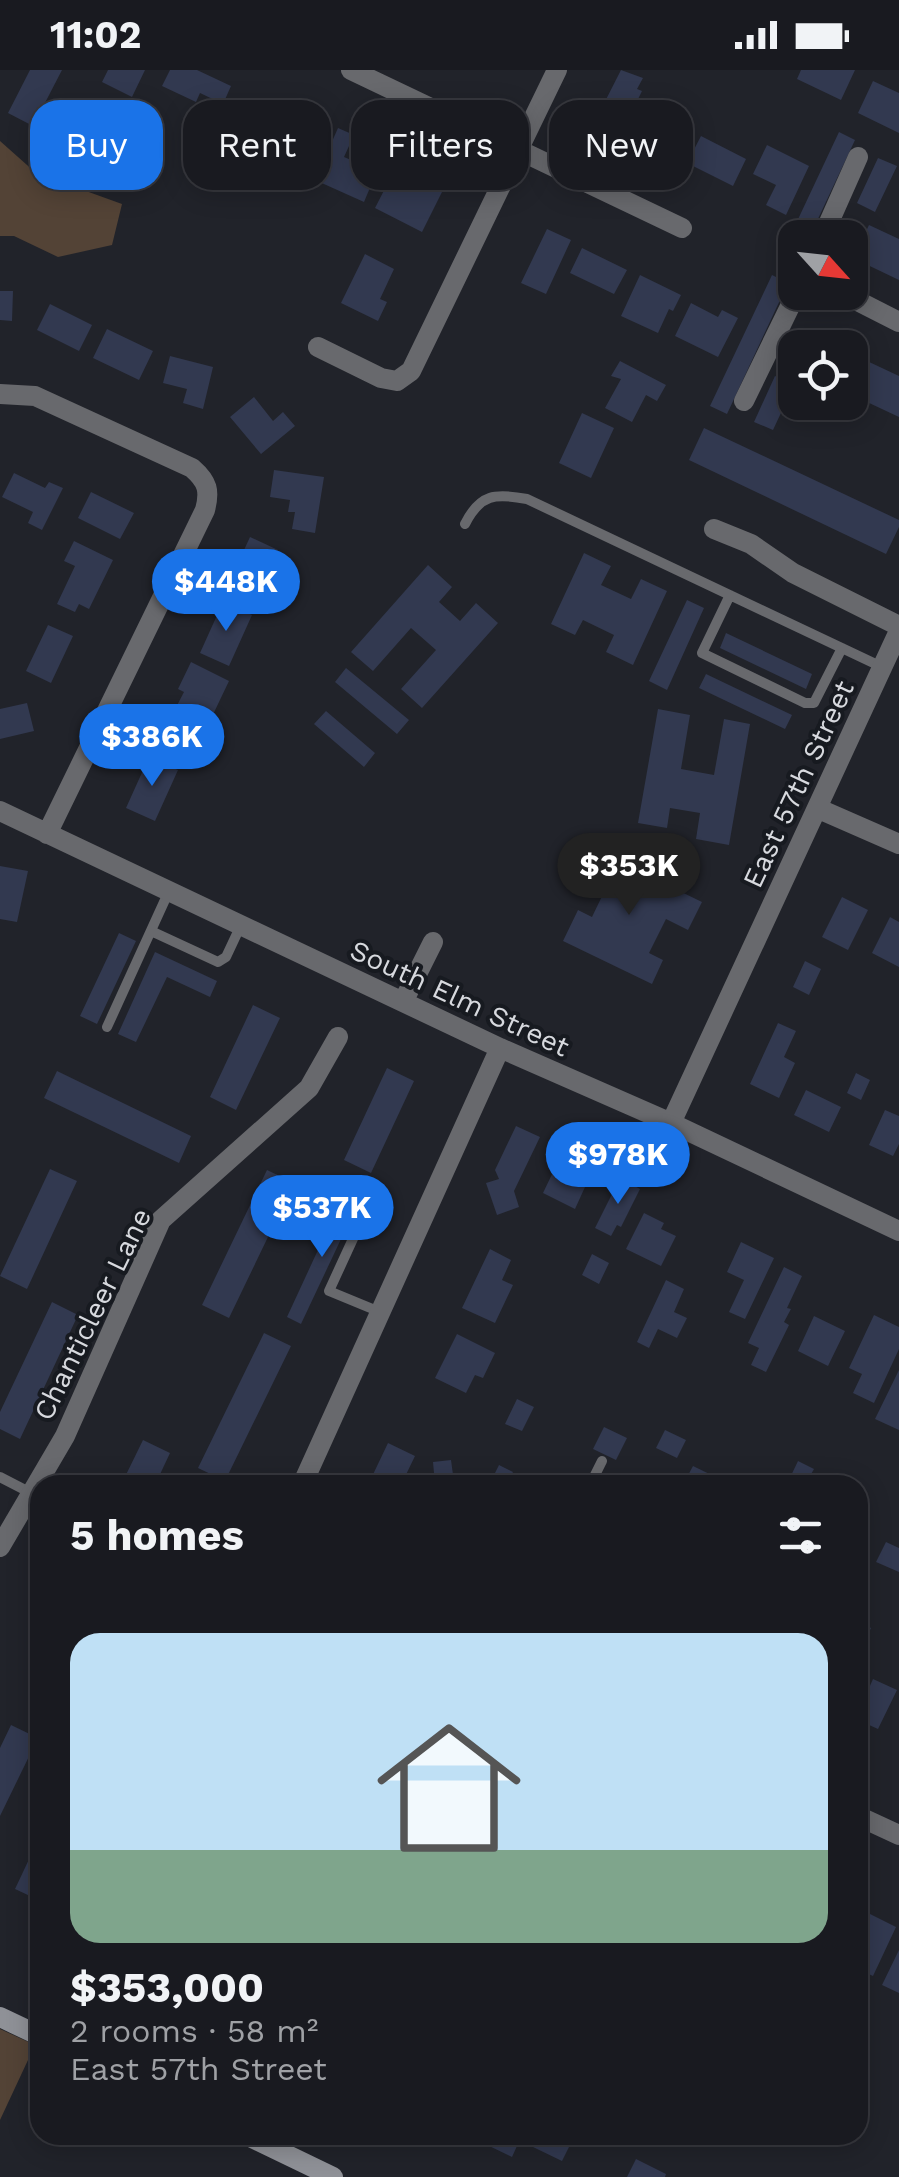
<!DOCTYPE html>
<meta charset="utf-8">
<style>
:root{--surface:#191a20;--page:#26272d;--text:#f1f3f6;--muted:#9fa1a5;--line:#37383e;--accent:#1a73e8}
body{margin:0;font-family:"Work Sans",sans-serif;background:var(--page);color:var(--text);height:100vh;display:flex;flex-direction:column;font-size:38px;white-space:nowrap}
*{box-sizing:border-box;margin:0}
p{font-size:32px;color:var(--muted)}
.icon{flex:none;width:55px;height:55px;fill:none;stroke:currentColor;stroke-width:2;stroke-linecap:round;stroke-linejoin:round}
.map{position:relative;flex:1;overflow:hidden}
.drawer{position:absolute;left:30px;top:1405px;width:838px;height:670px;display:flex;flex-direction:column;background:var(--surface);border-radius:30px;box-shadow:0 5px 25px #0003,0 0 0 2px var(--line)}
.drawer>*{flex:none}
.top-card{position:absolute;left:30px;top:30px;width:840px;height:90px;display:flex;gap:20px}
.needle{width:65px;rotate:117deg}
.tools{position:absolute;left:778px;top:150px;display:grid;gap:20px}
.tools a{display:grid;place-items:center;width:90px;height:90px;border-radius:20px;background:var(--surface);box-shadow:0 5px 25px #0003,0 0 0 2px var(--line);font-size:50px}
.price{position:absolute;translate:-50% -85px;padding:0 22px;border-radius:35px;background:var(--accent);color:#fff;font-size:32px;line-height:65px;filter:drop-shadow(0 2px 5px #0008)}
.price::after{content:'';position:absolute;left:50%;top:60px;width:30px;height:22px;margin-left:-15px;background:inherit;clip-path:polygon(0 0,100% 0,50% 100%)}
.price.active{background:#222;color:#fff}
ul{padding:0;list-style:none}
li{display:grid;align-content:center;gap:20px;height:530px;padding:0 40px}
li+li{border-top:2px solid var(--line)}
li span{display:grid;place-items:center;height:310px;border-radius:30px;color:#555}
li>.icon{margin-inline-start:auto}
span .icon{width:180px;height:180px;fill:#fffc;stroke-width:1}
li b{font-size:42px}
h2{display:flex;justify-content:space-between;align-items:center;height:120px;padding:0 40px;font-size:42px}
.pill{padding:0 35px;border-radius:30px;background:var(--surface);box-shadow:0 5px 25px #0003,0 0 0 2px var(--line);font-size:35px;line-height:90px}
.pill.active{background:var(--accent);color:#fff}
.status{display:flex;justify-content:space-between;align-items:center;height:70px;padding:0 50px;background:var(--surface);direction:ltr}
.status svg{height:28px;fill:currentColor}
.map>svg:first-child{display:block}
.green{fill:#534336}
.building{fill:#323950}
.lines{fill:none;stroke-linecap:round;stroke-linejoin:round}
.lane{stroke:#68696d;stroke-width:10}
.street{stroke:#68696d;stroke-width:20}
.secondary{stroke:#8f9197;stroke-width:20}
.labels{text-anchor:middle;stroke-width:8;stroke-linejoin:round;paint-order:stroke}
.street-label{font-size:28px;fill:#d7d9de;stroke:#171a20}
</style>
<div class="status"><b>11:02</b><svg viewBox="0 0 49 12"><path d="M0 12V9h3v3zM5 12V6h3v6zM10 12V3h3v9zM15 12V0h3v12zM26 1h20v11H26zM47 4h2v5h-2z"/></svg></div>
<div class="map">
<svg width="899" height="2107" viewBox="0 0 899 2107">
<rect width="100%" height="100%" fill="#21232a"/>
<path class="green" d="M 0,71 L 36,103 L 122,134 L 112,175 L 58,187 L 14,166 L 0,166 Z
M 0,1959 L 35,1975 L 0,2050 Z"/>
<path class="building" d="M 30,0 L 62,0 L 33,56 L 8,43 Z
M 108,0 L 145,0 L 132,27 L 102,12 Z
M 170,0 L 197,0 L 231,16 L 223,34 L 200,23 L 196,32 L 162,16 Z
M 621,0 L 643,8 L 637,19 L 642,21 L 618,70 L 592,57 Z
M 801,0 L 855,0 L 841,30 L 797,9 Z
M 873,11 L 899,23 L 899,63 L 858,43 Z
M 250,37 L 277,49 L 282,39 L 306,51 L 288,88 L 237,64 Z
M 648,43 L 692,65 L 677,95 L 633,73 Z
M 338,58 L 354,65 L 344,87 L 377,101 L 364,132 L 315,110 Z
M 839,62 L 855,70 L 809,168 L 795,168 L 794,201 L 777,194 Z
M 701,66 L 746,89 L 733,116 L 687,93 Z
M 767,75 L 809,96 L 786,145 L 766,135 L 776,115 L 753,104 Z
M 878,88 L 897,96 L 875,142 L 857,133 Z
M 395,99 L 442,122 L 422,162 L 375,138 Z
M 869,155 L 899,169 L 899,210 L 853,188 Z
M 547,159 L 571,170 L 546,224 L 521,213 Z
M 582,178 L 627,200 L 614,224 L 570,203 Z
M 365,184 L 394,199 L 380,229 L 387,232 L 378,251 L 341,233 Z
M 640,205 L 681,225 L 673,241 L 669,239 L 658,263 L 621,246 Z
M 772,205 L 788,213 L 727,344 L 710,336 Z
M 0,221 L 13,221 L 12,251 L 0,250 Z
M 691,233 L 718,247 L 722,240 L 738,248 L 718,287 L 675,266 Z
M 50,234 L 92,255 L 79,281 L 37,260 Z
M 107,259 L 153,281 L 139,310 L 93,288 Z
M 850,283 L 899,306 L 899,347 L 850,324 Z
M 170,286 L 213,297 L 203,339 L 183,333 L 187,319 L 163,313 Z
M 620,291 L 666,315 L 657,331 L 646,325 L 632,352 L 605,338 L 621,309 L 611,306 Z
M 775,306 L 794,315 L 773,360 L 754,352 Z
M 254,327 L 273,351 L 283,342 L 295,356 L 261,384 L 230,347 Z
M 582,343 L 614,358 L 591,408 L 559,393 Z
M 704,358 L 899,450 L 899,457 L 886,484 L 689,390 Z
M 274,400 L 324,407 L 315,463 L 292,459 L 295,442 L 288,442 L 290,430 L 270,427 Z
M 14,403 L 45,418 L 49,412 L 63,418 L 42,460 L 28,453 L 33,442 L 2,427 Z
M 91,422 L 134,443 L 120,469 L 78,448 Z
M 250,467 L 278,480 L 255,530 L 227,517 Z
M 74,471 L 113,490 L 89,539 L 79,534 L 75,542 L 57,534 L 75,496 L 64,491 Z
M 584,483 L 611,496 L 601,515 L 631,529 L 641,509 L 667,521 L 633,595 L 606,582 L 614,565 L 583,550 L 575,565 L 551,554 Z
M 428,495 L 452,517 L 439,532 L 460,551 L 476,533 L 498,553 L 422,638 L 401,619 L 436,580 L 411,558 L 373,601 L 351,582 Z
M 687,530 L 704,538 L 667,620 L 649,611 Z
M 223,532 L 252,545 L 229,596 L 200,583 Z
M 48,555 L 73,566 L 51,613 L 26,601 Z
M 726,563 L 812,604 L 806,619 L 720,578 Z
M 191,592 L 229,611 L 208,655 L 203,652 L 199,661 L 171,647 L 184,622 L 178,619 Z
M 346,598 L 409,650 L 397,664 L 335,612 Z
M 706,604 L 792,645 L 785,659 L 699,618 Z
M 27,633 L 34,661 L 0,669 L 0,639 Z
M 658,639 L 690,645 L 681,699 L 714,705 L 724,649 L 750,654 L 729,775 L 696,769 L 700,743 L 670,738 L 667,758 L 638,753 Z
M 326,641 L 375,683 L 364,697 L 314,654 Z
M 149,687 L 178,700 L 155,751 L 126,738 Z
M 599,782 L 702,832 L 688,860 L 666,849 L 649,883 L 663,890 L 652,914 L 563,871 L 578,840 L 592,847 L 605,820 L 585,810 Z
M 0,796 L 28,801 L 17,852 L 0,849 Z
M 842,827 L 868,840 L 848,880 L 822,867 Z
M 890,847 L 899,852 L 899,897 L 872,883 Z
M 119,863 L 136,871 L 97,954 L 80,946 Z
M 155,882 L 217,911 L 210,927 L 167,907 L 136,972 L 118,964 Z
M 805,891 L 821,899 L 809,925 L 793,917 Z
M 253,935 L 280,948 L 236,1040 L 210,1027 Z
M 778,953 L 796,961 L 784,987 L 795,993 L 779,1028 L 750,1014 Z
M 387,998 L 414,1011 L 371,1103 L 344,1090 Z
M 57,1001 L 191,1066 L 179,1093 L 44,1028 Z
M 856,1003 L 870,1010 L 861,1030 L 847,1023 Z
M 806,1020 L 841,1037 L 829,1062 L 794,1045 Z
M 885,1040 L 899,1046 L 899,1074 L 893,1086 L 869,1075 Z
M 516,1056 L 540,1067 L 514,1121 L 519,1137 L 497,1145 L 486,1113 L 499,1109 L 495,1100 Z
M 566,1075 L 585,1084 L 577,1100 L 590,1106 L 575,1139 L 543,1123 Z
M 50,1099 L 77,1111 L 27,1219 L 0,1206 Z
M 267,1100 L 294,1113 L 229,1248 L 202,1235 Z
M 620,1108 L 640,1119 L 621,1157 L 617,1155 L 611,1166 L 595,1158 Z
M 342,1128 L 357,1135 L 301,1254 L 287,1247 Z
M 644,1143 L 664,1153 L 661,1159 L 676,1166 L 661,1196 L 626,1179 Z
M 741,1172 L 774,1188 L 745,1249 L 729,1242 L 744,1210 L 727,1202 Z
M 490,1179 L 511,1190 L 502,1210 L 513,1215 L 495,1253 L 462,1238 Z
M 592,1184 L 609,1193 L 599,1214 L 582,1205 Z
M 784,1197 L 802,1206 L 787,1238 L 791,1239 L 784,1252 L 789,1255 L 766,1302 L 751,1295 L 759,1278 L 748,1273 Z
M 666,1210 L 684,1219 L 674,1242 L 687,1248 L 677,1268 L 658,1259 L 649,1278 L 637,1272 Z
M 52,1232 L 78,1245 L 20,1369 L 0,1359 L 0,1342 Z
M 874,1245 L 899,1257 L 899,1279 L 874,1333 L 853,1323 L 862,1304 L 849,1298 Z
M 814,1246 L 845,1261 L 828,1296 L 798,1281 Z
M 264,1263 L 291,1276 L 225,1411 L 198,1398 Z
M 457,1264 L 495,1283 L 483,1308 L 475,1305 L 466,1323 L 435,1308 Z
M 899,1300 L 899,1360 L 875,1349 Z
M 517,1329 L 534,1337 L 522,1361 L 505,1354 Z
M 604,1357 L 627,1368 L 616,1390 L 593,1379 Z
M 665,1360 L 686,1370 L 677,1388 L 656,1378 Z
M 143,1370 L 170,1383 L 155,1415 L 121,1415 Z
M 388,1373 L 415,1386 L 401,1415 L 368,1415 Z
M 451,1390 L 454,1412 L 435,1414 L 433,1392 Z
M 798,1391 L 814,1399 L 810,1406 L 827,1415 L 787,1414 Z
M 499,1395 L 513,1402 L 506,1415 L 489,1415 Z
M 693,1396 L 732,1415 L 694,1415 L 685,1411 Z
M 886,1472 L 899,1478 L 899,1502 L 876,1492 Z
M 858,1533 L 869,1538 L 863,1554 L 871,1558 L 863,1575 L 858,1573 Z
M 873,1609 L 897,1620 L 878,1659 L 858,1650 L 858,1643 Z
M 11,1655 L 38,1668 L 0,1746 L 0,1678 Z
M 40,1766 L 40,1804 L 30,1826 L 15,1819 Z
M 864,1841 L 896,1857 L 873,1906 L 858,1899 L 858,1854 Z
M 899,1880 L 899,1923 L 882,1915 Z
M 487,2065 L 522,2065 L 512,2087 L 483,2073 Z
M 539,2065 L 575,2065 L 562,2091 L 533,2077 Z
M 636,2089 L 666,2104 L 665,2107 L 627,2107 Z"/>
<g class="lines">
<path class="lane" d="M 465,454 C 480,424 495,423 527,429 L 882,597
M 730,525 L 702,583 L 805,633 L 814,633 L 842,578
M 151,861 L 218,892 L 226,887 L 241,855
M 107,957 L 169,821
M 363,1147 L 329,1221 L 380,1242
M 0,1407 L 31,1423
M 590,1415 L 602,1391"/>
<path class="street" d="M 351,0 L 682,158
M 822,168 L 858,87
M 840,222 L 899,252
M 318,277 L 381,308 L 397,311 L 411,301 L 557,0
M 0,324 L 35,326 L 192,398 C 208,412 210,421 205,440 L 47,764
M 744,331 L 797,222
M 714,459 L 751,474 L 793,503 L 899,556
M 819,739 L 899,774
M 0,741 L 500,978 L 671,1053 L 899,1161
M 403,932 L 433,872
M 671,1053 L 899,561
M 302,1415 L 500,978
M 0,1477 L 65,1366 L 161,1150 L 309,1018 L 338,967
M 858,1746 L 899,1765"/>
<path class="secondary" d="M 0,1947 L 40,1966
M 246,2065 L 333,2107"/>
</g>
<g class="labels">
<g class="street-label">
<text transform="translate(798 714) rotate(-65)" y="10">East 57th Street</text>
<text transform="translate(460 928) rotate(25)" y="10">South Elm Street</text>
<text transform="translate(92 1244) rotate(-64)" y="10">Chanticleer Lane</text>
</g>
</g>
</svg>
<div class="tools">
<a><svg class="needle" viewBox="-14 -14 28 28"><path d="M0-13l5 13h-10z" fill="#e53935"/><path d="M0 13l5-13h-10z" fill="#9fa1a5"/></svg></a>
<a><svg class="icon" aria-label="locate" viewBox="0 0 24 24"><circle cx="12" cy="12" r="6"/><path d="M12 2v4M12 18v4M2 12h4M18 12h4"/></svg></a>
</div>
<b class="price" style="left:226px;top:564px">$448K</b>
<b class="price" style="left:152px;top:719px">$386K</b>
<b class="price active" style="left:629px;top:848px">$353K</b>
<b class="price" style="left:618px;top:1137px">$978K</b>
<b class="price" style="left:322px;top:1190px">$537K</b>
<div class="top-card">
<a class="pill active">Buy</a>
<a class="pill">Rent</a>
<a class="pill">Filters</a>
<a class="pill">New</a>
</div>
<section class="drawer">
<h2>5 homes<svg class="icon" aria-label="filters" viewBox="0 0 24 24"><path d="M4 7h16M4 17h16"/><circle cx="9" cy="7" r="2"/><circle cx="15" cy="17" r="2"/></svg></h2>
<ul>
<li><span style="background:linear-gradient(#bfe0f5 70%,#7fa58c 0)"><svg class="icon" aria-label="home" viewBox="0 0 24 24"><path d="M3 11l9-7 9 7M6 9v11h12V9"/></svg></span><div><b>$353,000</b><p>2 rooms · 58 m²</p><p>East 57th Street</p></div></li>
</ul>
</section>
</div>
